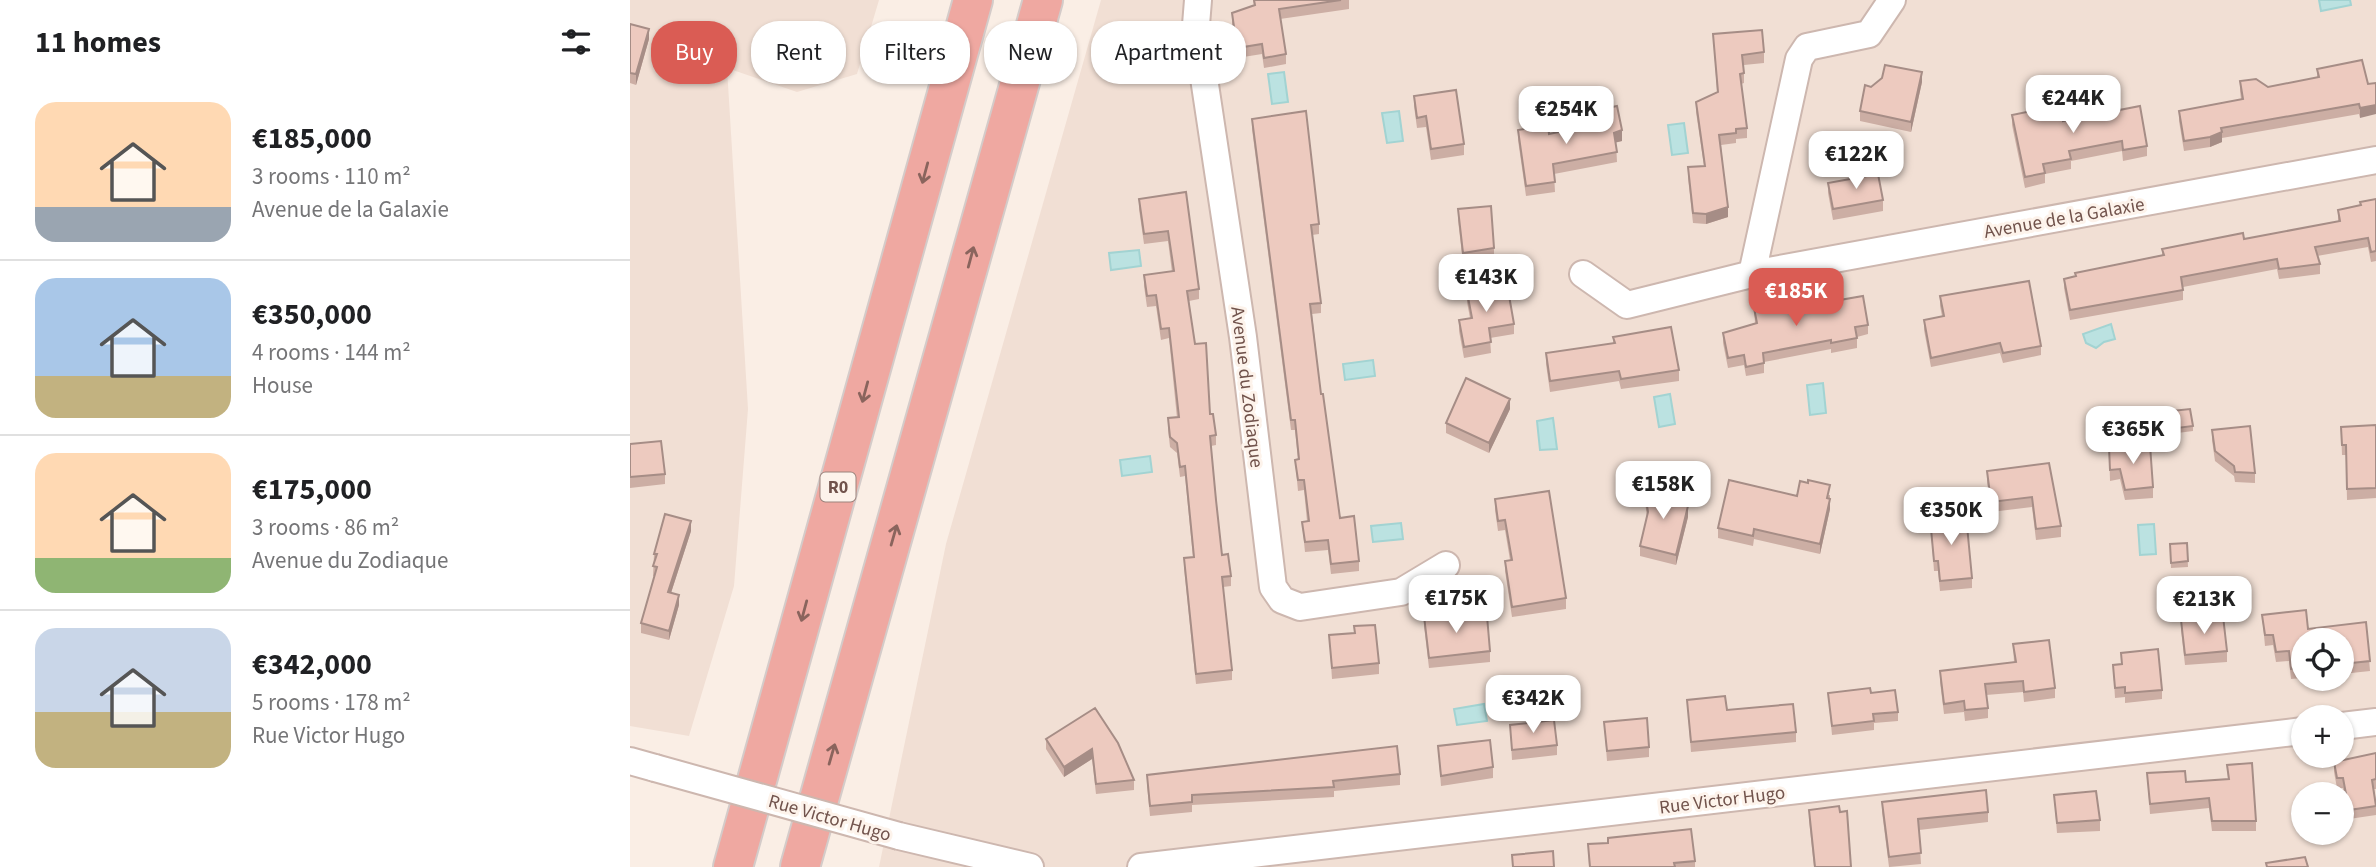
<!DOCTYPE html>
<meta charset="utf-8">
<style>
:root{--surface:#fff;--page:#f2f2f2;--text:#202124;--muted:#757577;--line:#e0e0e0;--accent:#da5c54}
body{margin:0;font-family:"Source Sans 3",sans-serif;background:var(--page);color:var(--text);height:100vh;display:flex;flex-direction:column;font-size:26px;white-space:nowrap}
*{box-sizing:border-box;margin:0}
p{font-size:23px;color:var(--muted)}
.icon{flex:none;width:38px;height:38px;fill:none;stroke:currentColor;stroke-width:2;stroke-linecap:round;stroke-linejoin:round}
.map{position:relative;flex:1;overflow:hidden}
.panel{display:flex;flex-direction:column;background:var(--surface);width:630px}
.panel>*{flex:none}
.guide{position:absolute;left:21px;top:21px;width:665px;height:63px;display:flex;gap:14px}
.buttons{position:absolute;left:1661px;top:628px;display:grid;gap:14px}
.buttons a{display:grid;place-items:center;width:63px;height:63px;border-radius:50%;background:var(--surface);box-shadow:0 2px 5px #0004;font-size:35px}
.price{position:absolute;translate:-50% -60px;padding:0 16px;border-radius:14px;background:#fff;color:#222;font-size:23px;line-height:46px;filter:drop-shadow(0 2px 4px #0008)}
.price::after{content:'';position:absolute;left:50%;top:42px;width:21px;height:16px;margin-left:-10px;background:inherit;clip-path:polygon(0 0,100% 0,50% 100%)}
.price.on{background:var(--accent);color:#fff}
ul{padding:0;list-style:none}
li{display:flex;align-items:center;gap:21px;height:175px;padding:0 35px}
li+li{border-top:2px solid var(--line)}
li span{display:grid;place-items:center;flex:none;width:196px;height:140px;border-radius:21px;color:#555}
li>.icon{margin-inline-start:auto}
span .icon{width:84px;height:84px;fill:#fffc;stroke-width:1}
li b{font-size:30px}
h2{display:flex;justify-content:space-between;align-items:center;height:84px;padding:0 35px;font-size:30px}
.pill{padding:0 24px;border-radius:28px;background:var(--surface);box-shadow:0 2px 5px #0004;font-size:24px;line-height:63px}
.pill.on{background:var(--accent);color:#fff}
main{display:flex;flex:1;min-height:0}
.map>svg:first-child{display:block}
.residential{fill:#f1dfd4;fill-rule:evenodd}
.water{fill:#bbe2e1;stroke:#a2d3d2;stroke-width:2}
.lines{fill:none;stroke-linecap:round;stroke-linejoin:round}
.minor-casing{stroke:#cdb7af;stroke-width:30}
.motorway-casing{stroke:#d4cbc9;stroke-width:42}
.minor{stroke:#fff;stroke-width:26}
.motorway{stroke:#efa8a1;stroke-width:38}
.minor-bridge-casing{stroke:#cdb7af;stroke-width:30;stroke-linecap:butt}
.minor-bridge{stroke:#fff;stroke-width:26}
.wall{fill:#ccaea4}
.shaded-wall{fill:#a68d86}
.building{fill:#edcabf;stroke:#a68d86;stroke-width:2}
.oneway{stroke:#8a645d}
.labels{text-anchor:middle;stroke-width:6;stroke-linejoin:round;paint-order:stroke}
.shield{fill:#fdf3eb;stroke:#9b837c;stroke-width:2}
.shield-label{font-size:18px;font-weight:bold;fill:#71534c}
.street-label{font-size:19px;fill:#71534c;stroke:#fdf3eb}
</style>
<main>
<section class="panel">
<h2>11 homes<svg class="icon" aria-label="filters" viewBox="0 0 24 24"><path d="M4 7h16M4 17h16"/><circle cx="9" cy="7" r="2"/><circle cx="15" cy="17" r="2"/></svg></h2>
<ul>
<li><span style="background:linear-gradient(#ffd9b3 75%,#9aa5b1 0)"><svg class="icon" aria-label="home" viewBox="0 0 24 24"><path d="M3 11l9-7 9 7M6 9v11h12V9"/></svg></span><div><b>€185,000</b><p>3 rooms · 110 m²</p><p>Avenue de la Galaxie</p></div></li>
<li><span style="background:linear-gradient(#a9c7e8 70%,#c2b280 0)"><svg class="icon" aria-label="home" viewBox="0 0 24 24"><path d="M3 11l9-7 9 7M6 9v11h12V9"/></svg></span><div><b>€350,000</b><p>4 rooms · 144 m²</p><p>House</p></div></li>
<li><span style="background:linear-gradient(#ffd9b3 75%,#8fb573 0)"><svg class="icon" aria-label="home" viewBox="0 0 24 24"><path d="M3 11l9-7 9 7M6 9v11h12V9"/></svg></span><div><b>€175,000</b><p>3 rooms · 86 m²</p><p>Avenue du Zodiaque</p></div></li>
<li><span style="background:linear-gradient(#c9d6e8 60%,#c2b280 0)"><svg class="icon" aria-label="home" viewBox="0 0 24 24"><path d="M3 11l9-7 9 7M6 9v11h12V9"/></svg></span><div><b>€342,000</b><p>5 rooms · 178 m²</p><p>Rue Victor Hugo</p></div></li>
</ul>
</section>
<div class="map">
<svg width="1746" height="867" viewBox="0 0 1746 867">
<rect width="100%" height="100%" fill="#faeee5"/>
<path class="residential" d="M 0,0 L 249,0 L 227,74 L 167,92 L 97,68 L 118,409 L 104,586 L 59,736 L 0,726 Z
M 471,0 L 1746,0 L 1746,867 L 249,867 L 316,544 ZM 1673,640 L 1712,640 L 1712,679 L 1673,679 ZM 1673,718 L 1712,718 L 1712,756 L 1673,756 ZM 1673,794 L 1712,794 L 1712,833 L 1673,833 Z"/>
<path class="water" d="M 1689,0 L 1720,0 L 1721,5 L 1691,11 Z
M 654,72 L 658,102 L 642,104 L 638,74 Z
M 769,111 L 773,141 L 757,143 L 752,113 Z
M 1054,123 L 1058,153 L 1042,155 L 1038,125 Z
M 509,250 L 511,266 L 481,270 L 479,253 Z
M 1481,324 L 1485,339 L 1474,342 L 1466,348 L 1456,343 L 1453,334 Z
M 743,360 L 745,376 L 715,380 L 713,364 Z
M 1193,383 L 1196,413 L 1180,415 L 1177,385 Z
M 1040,394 L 1045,424 L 1029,427 L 1024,397 Z
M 923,418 L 927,449 L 910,450 L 907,421 Z
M 520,456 L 522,472 L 492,476 L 490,460 Z
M 771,523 L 773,539 L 743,542 L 741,526 Z
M 1524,524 L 1526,554 L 1510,555 L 1508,525 Z
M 854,704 L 857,721 L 827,725 L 824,709 Z"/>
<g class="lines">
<defs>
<path id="minor" d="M 568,0 L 566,25 L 613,337 L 643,587 L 652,600 L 670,607 L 771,592 L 816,565
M 953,274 L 997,305 L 1122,274 L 1169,59 L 1177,47 L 1239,34 L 1262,0
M 1122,274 L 1746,160
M 1712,726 L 1746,722
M 0,761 L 25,768
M 269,836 L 400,867
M 511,867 L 1673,731"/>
<path id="motorway" d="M 103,867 L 343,0
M 170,867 L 413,0"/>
</defs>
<use href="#minor" class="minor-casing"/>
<use href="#motorway" class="motorway-casing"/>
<use href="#minor" class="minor"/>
<use href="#motorway" class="motorway"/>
<defs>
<path id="minor-bridge" d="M 25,768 L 269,836"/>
</defs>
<use href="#minor-bridge" class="minor-bridge-casing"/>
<use href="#minor-bridge" class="minor-bridge"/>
</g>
<path class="wall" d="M 623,0 L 719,0 L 719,9 L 650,19 L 656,54 L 656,64 L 634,68 L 632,54 L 607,58 L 602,23 L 602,13 L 624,6 Z
M 0,24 L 19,39 L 6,85 L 0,83 Z
M 1083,34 L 1134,52 L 1134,63 L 1114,65 L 1114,83 L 1111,84 L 1117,128 L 1117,138 L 1106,139 L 1106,143 L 1091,145 L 1098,217 L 1076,224 L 1063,223 L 1058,178 L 1058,167 L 1074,166 L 1066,112 L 1066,102 L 1087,92 Z
M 1732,60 L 1730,118 L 1729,114 L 1592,138 L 1592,142 L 1580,147 L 1554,151 L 1549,121 L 1549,111 L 1611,99 L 1610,91 L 1610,81 L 1638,87 L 1687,78 L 1687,69 Z
M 1292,82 L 1281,132 L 1230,121 L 1230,111 L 1241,87 Z
M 784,96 L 834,144 L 834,155 L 801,160 L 796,127 L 787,128 L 784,106 Z
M 969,110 L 992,141 L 986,142 L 987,162 L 924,174 L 925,192 L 896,196 L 888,140 L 888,130 L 919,134 L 956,126 L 956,121 L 969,118 Z
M 1382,115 L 1433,121 L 1517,146 L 1517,156 L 1493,161 L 1492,151 L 1441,161 L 1441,169 L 1415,174 L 1415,183 L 1395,188 L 1382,125 Z
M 622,119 L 689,224 L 689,234 L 682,235 L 691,303 L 691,313 L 682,314 L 691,394 L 710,518 L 729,561 L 729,571 L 701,574 L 698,550 L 675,552 L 672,522 L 677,521 L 674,490 L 668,491 L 665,460 L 668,460 L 665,430 L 661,430 L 622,129 Z
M 1198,183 L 1253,200 L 1253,211 L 1203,220 L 1198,193 Z
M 556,192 L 569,289 L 569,299 L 559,301 L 565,344 L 580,414 L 586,435 L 586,445 L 581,446 L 592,555 L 601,576 L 601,586 L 593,587 L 602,670 L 602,680 L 566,684 L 554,568 L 554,558 L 563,557 L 555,476 L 550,477 L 547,453 L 540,447 L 538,429 L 538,418 L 547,418 L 539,338 L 531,340 L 526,306 L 517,307 L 514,286 L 514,275 L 542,272 L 538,241 L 514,244 L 509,209 L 509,199 Z
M 1746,199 L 1746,261 L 1741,262 L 1738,247 L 1687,256 L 1690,264 L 1690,274 L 1649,279 L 1647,269 L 1553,287 L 1553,300 L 1440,320 L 1434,288 L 1434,279 L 1445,276 L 1445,273 L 1532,255 L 1532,249 L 1614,239 L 1708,222 L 1708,210 L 1730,205 L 1730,202 Z
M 828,209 L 864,248 L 864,259 L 833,263 L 828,220 Z
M 837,292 L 884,324 L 884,334 L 860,338 L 861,353 L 834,358 L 829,331 L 829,320 L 840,318 L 837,302 Z
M 1310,296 L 1411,346 L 1411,355 L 1373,363 L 1370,353 L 1301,367 L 1294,330 L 1294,320 L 1312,316 L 1310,306 Z
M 1124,308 L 1147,311 L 1238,325 L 1238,334 L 1227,337 L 1227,348 L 1201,353 L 1201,349 L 1134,362 L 1134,373 L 1116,376 L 1114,365 L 1098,368 L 1093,343 L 1093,333 L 1125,323 Z
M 983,337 L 1049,370 L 1049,381 L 991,389 L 989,381 L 920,392 L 916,364 L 916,353 L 983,344 Z
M 880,409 L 859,453 L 816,433 L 816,423 Z
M 1514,419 L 1563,426 L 1563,431 L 1516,437 Z
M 1746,425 L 1746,498 L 1717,500 L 1716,455 L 1712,455 L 1711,427 Z
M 1582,430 L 1625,473 L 1625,483 L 1605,482 L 1604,476 L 1585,461 L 1582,440 Z
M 0,444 L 35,474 L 35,484 L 0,488 Z
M 1479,447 L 1523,487 L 1523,498 L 1495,500 L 1490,479 L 1480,481 Z
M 1419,463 L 1431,526 L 1431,537 L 1406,540 L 1402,507 L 1361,512 L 1357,481 L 1357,471 Z
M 1014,486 L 1046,503 L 1058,517 L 1046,565 L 1010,556 L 1010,546 L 1017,516 L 1014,496 Z
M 1200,495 L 1200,509 L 1190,554 L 1124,539 L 1123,546 L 1088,538 L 1088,528 L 1167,496 Z
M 865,499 L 936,598 L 936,609 L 882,617 L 875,571 L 875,561 L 880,560 L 875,530 L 868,531 L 865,510 Z
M 1300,518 L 1342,578 L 1342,588 L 1310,591 L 1308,571 L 1304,571 Z
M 61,531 L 41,593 L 49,605 L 39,640 L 11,633 L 11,623 L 24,576 L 23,576 L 24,554 Z
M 1557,543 L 1558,567 L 1541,568 L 1540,544 Z
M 1676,610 L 1678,629 L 1736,622 L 1740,671 L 1712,674 L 1712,640 L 1673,640 L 1673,678 L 1661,679 L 1659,661 L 1646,662 L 1643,645 L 1635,646 L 1632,615 Z
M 794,616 L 820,620 L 860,651 L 860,662 L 799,668 L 794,626 Z
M 1551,620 L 1597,651 L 1597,662 L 1555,665 L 1551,630 Z
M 724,626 L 749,663 L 749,674 L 702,679 L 699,635 L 724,633 Z
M 1383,644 L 1425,688 L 1425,698 L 1394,702 L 1393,692 L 1356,695 L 1358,708 L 1358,718 L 1335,721 L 1334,712 L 1314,714 L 1310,682 L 1310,671 L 1384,662 Z
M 1491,653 L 1532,690 L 1532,699 L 1495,703 L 1495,697 L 1485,698 L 1483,665 L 1491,664 Z
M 1198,693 L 1241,693 L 1268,712 L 1268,721 L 1244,723 L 1244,730 L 1202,735 Z
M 1057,700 L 1166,732 L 1166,742 L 1061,752 Z
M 465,708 L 504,780 L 504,790 L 466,794 L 462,759 L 434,777 L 416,749 L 416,739 Z
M 974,722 L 1019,747 L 1019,757 L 977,761 Z
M 880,725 L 927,745 L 927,755 L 882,760 Z
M 808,746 L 863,767 L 863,778 L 811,786 Z
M 1746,753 L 1746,789 L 1744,789 L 1746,802 L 1746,815 L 1719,819 L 1713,788 L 1707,788 L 1704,772 L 1704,762 Z
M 1597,765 L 1626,821 L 1626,831 L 1582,831 L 1579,808 L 1520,814 L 1517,773 L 1556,782 L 1598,779 Z
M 770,774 L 770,785 L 704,791 L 704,797 L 562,805 L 562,812 L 520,816 L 517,785 L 517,775 Z
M 1424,795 L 1470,820 L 1470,831 L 1427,833 Z
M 1252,802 L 1358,812 L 1358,822 L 1289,830 L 1291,864 L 1259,867 L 1252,812 Z
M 1179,810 L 1210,812 L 1221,867 L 1184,867 L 1179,820 Z
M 958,844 L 1065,861 L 1065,867 L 959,867 Z"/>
<path class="shaded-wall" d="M 19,29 L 19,39 L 6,85 L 6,74 Z
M 1292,72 L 1292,82 L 1281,132 L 1281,122 Z
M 1746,105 L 1746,114 L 1730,118 L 1730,108 Z
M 992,130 L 992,141 L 984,143 L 984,133 Z
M 1592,132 L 1592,142 L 1580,147 L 1580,137 Z
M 1098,207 L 1098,217 L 1076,224 L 1076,214 Z
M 880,399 L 880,409 L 859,453 L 859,443 Z
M 1200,499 L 1200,509 L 1190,554 L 1190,544 Z
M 1058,506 L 1058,517 L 1046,565 L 1046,555 Z
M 61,521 L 61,531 L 38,602 L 38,592 Z
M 49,595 L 49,605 L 39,640 L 39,631 Z
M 462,749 L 462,759 L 434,777 L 434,767 Z"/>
<path class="building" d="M 624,0 L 711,0 L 649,9 L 656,54 L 634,58 L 632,44 L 607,48 L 602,13 L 625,5 Z
M 0,24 L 19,29 L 6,74 L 0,73 Z
M 1132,30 L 1134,52 L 1112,55 L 1114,73 L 1110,74 L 1117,128 L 1106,129 L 1106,133 L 1089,135 L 1098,207 L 1076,214 L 1063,213 L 1058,167 L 1075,166 L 1066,102 L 1088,92 L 1083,34 Z
M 1732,60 L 1738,84 L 1746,83 L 1746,105 L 1730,108 L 1729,104 L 1591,128 L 1592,132 L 1580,137 L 1554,141 L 1549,111 L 1613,99 L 1610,81 L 1626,79 L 1638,87 L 1689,77 L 1687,69 Z
M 1255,65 L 1292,72 L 1281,122 L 1230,111 L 1235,85 L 1241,87 L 1252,78 Z
M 826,90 L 834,144 L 801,149 L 796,116 L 787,118 L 784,96 Z
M 1430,105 L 1433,121 L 1510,106 L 1517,146 L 1493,150 L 1492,141 L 1439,151 L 1441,159 L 1413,164 L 1415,173 L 1395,177 L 1382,115 Z
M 987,106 L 992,130 L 984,133 L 987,152 L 923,164 L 925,182 L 896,186 L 888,130 L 918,125 L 919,134 L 957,126 L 956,121 L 970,118 L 969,110 Z
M 676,111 L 689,224 L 681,225 L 691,303 L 680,304 L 691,394 L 693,394 L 710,518 L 724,516 L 729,561 L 701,564 L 698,540 L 675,542 L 672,522 L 679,521 L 674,480 L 668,480 L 665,460 L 669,459 L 665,420 L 661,420 L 622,119 Z
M 1248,174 L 1253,200 L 1203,209 L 1198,183 Z
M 556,192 L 569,289 L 557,291 L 565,344 L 576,343 L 580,414 L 583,414 L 586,435 L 580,436 L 586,500 L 592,555 L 598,554 L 601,576 L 592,577 L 602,670 L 566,674 L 554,558 L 564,557 L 555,466 L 550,467 L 547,443 L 540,437 L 538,418 L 549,417 L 539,328 L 531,329 L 526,295 L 517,296 L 514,275 L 544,271 L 538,231 L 514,234 L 509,199 Z
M 1746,199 L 1746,251 L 1741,252 L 1738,238 L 1685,247 L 1690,264 L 1649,269 L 1647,259 L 1551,277 L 1553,290 L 1440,310 L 1434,279 L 1446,276 L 1445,273 L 1534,255 L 1532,249 L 1613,233 L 1614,239 L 1710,221 L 1708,210 L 1731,205 L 1730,202 Z
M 861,206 L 864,248 L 833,253 L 828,209 Z
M 1399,281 L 1411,346 L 1373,353 L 1370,343 L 1301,358 L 1294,320 L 1314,316 L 1310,296 Z
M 877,284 L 884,324 L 859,328 L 861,342 L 834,347 L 829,320 L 842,318 L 837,292 Z
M 1233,296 L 1238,325 L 1225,327 L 1227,338 L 1201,343 L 1201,340 L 1133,353 L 1134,363 L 1116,367 L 1114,355 L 1098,358 L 1093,333 L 1127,323 L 1124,308 L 1146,305 L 1147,311 Z
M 1041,327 L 1049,370 L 991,379 L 989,371 L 920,381 L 916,353 L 985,343 L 983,337 Z
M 836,378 L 880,399 L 859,443 L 816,423 Z
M 1560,409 L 1563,426 L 1516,432 L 1514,414 Z
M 1746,425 L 1746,488 L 1717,489 L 1716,445 L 1712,445 L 1711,427 Z
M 1620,426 L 1625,473 L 1605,472 L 1604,466 L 1585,451 L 1582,430 Z
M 31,441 L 35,474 L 0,477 L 0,444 Z
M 1520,445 L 1523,487 L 1495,490 L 1490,469 L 1480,470 L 1479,447 Z
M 1419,463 L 1431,526 L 1406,529 L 1402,497 L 1361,502 L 1357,471 Z
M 1099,480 L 1167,496 L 1170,481 L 1178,483 L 1178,480 L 1200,485 L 1197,498 L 1200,499 L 1190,544 L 1124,529 L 1123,536 L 1088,528 Z
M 1014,486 L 1046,494 L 1044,502 L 1058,506 L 1046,555 L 1010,546 L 1018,512 Z
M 919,491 L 936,598 L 882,607 L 875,561 L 882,560 L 875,520 L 868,521 L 865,499 Z
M 35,514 L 61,521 L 38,592 L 49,595 L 39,631 L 11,623 L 27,567 L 23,566 L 27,554 L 24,554 Z
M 1336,515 L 1342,578 L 1310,581 L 1308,561 L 1304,561 L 1300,518 Z
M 1557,543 L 1558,561 L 1541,563 L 1540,544 Z
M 1676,610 L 1678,629 L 1736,622 L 1740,661 L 1712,664 L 1712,640 L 1673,640 L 1673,668 L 1661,669 L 1659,651 L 1646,652 L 1643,635 L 1635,635 L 1632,615 Z
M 819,613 L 820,620 L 857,616 L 860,651 L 799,658 L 794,616 Z
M 1593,616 L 1597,651 L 1555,655 L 1551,620 Z
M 745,625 L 749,663 L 702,668 L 699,635 L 725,633 L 724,626 Z
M 1419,640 L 1425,688 L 1394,692 L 1393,681 L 1355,684 L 1358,708 L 1335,710 L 1334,701 L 1314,704 L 1310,671 L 1386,662 L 1383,644 Z
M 1528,649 L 1532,690 L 1495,693 L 1495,687 L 1485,688 L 1483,665 L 1492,664 L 1491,653 Z
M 1240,688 L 1241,693 L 1265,690 L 1268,712 L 1243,714 L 1244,721 L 1202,726 L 1198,693 Z
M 1095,696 L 1097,710 L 1163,704 L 1166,732 L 1061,742 L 1057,700 Z
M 465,708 L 488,743 L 504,780 L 466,784 L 462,749 L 434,767 L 416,739 Z
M 1017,718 L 1019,747 L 977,751 L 974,722 Z
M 924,720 L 927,745 L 882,750 L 880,725 Z
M 860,740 L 863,767 L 811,776 L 808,746 Z
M 767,746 L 770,774 L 703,781 L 704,787 L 562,795 L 562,802 L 520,806 L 517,775 Z
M 1746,753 L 1746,779 L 1742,780 L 1746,806 L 1719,810 L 1713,778 L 1707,778 L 1704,762 Z
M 1622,763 L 1626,821 L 1582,821 L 1579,798 L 1520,804 L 1517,773 L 1555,771 L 1556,782 L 1599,779 L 1597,765 Z
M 1356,790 L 1358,812 L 1288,819 L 1291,853 L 1259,857 L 1252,802 Z
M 1466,791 L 1470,820 L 1427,823 L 1424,795 Z
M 1209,806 L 1210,812 L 1217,811 L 1221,867 L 1185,867 L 1179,810 Z
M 1061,829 L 1065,861 L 1044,863 L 1045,867 L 960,867 L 958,844 L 978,843 L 978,838 Z
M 923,851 L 924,867 L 883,867 L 882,855 Z
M 1675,857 L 1678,867 L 1637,867 L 1636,863 Z"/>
<defs><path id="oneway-shaft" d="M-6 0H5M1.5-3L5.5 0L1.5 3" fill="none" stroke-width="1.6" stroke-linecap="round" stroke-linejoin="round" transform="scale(1.75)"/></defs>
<g class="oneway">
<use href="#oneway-shaft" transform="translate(295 173) rotate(105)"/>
<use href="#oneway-shaft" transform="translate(341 257) rotate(-75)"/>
<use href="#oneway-shaft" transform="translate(235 392) rotate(105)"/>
<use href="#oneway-shaft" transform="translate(264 535) rotate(-74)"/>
<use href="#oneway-shaft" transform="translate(174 611) rotate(105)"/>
<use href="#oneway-shaft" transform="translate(202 754) rotate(-74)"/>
</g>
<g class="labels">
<rect class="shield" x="190.5" y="472.5" width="35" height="29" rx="5"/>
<g class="shield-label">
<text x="208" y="493">R0</text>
</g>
<g class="street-label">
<text transform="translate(1434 217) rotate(-10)" y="7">Avenue de la Galaxie</text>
<text transform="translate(618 387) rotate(83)" y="7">Avenue du Zodiaque</text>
<text transform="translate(1092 799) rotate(-7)" y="7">Rue Victor Hugo</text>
<text transform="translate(200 817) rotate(16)" y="7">Rue Victor Hugo</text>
</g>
</g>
</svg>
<div class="buttons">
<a><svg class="icon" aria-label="locate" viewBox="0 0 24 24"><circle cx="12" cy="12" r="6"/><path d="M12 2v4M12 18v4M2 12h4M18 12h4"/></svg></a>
<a>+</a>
<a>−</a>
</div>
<b class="price" style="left:1443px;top:135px">€244K</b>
<b class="price" style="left:936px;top:146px">€254K</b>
<b class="price" style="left:1226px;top:191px">€122K</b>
<b class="price" style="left:856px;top:314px">€143K</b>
<b class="price on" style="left:1166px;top:328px">€185K</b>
<b class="price" style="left:1503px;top:466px">€365K</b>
<b class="price" style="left:1033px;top:521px">€158K</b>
<b class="price" style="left:1321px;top:547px">€350K</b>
<b class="price" style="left:826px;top:635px">€175K</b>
<b class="price" style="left:1574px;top:636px">€213K</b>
<b class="price" style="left:903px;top:735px">€342K</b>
<div class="guide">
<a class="pill on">Buy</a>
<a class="pill">Rent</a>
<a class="pill">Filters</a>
<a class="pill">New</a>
<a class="pill">Apartment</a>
</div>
</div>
</main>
